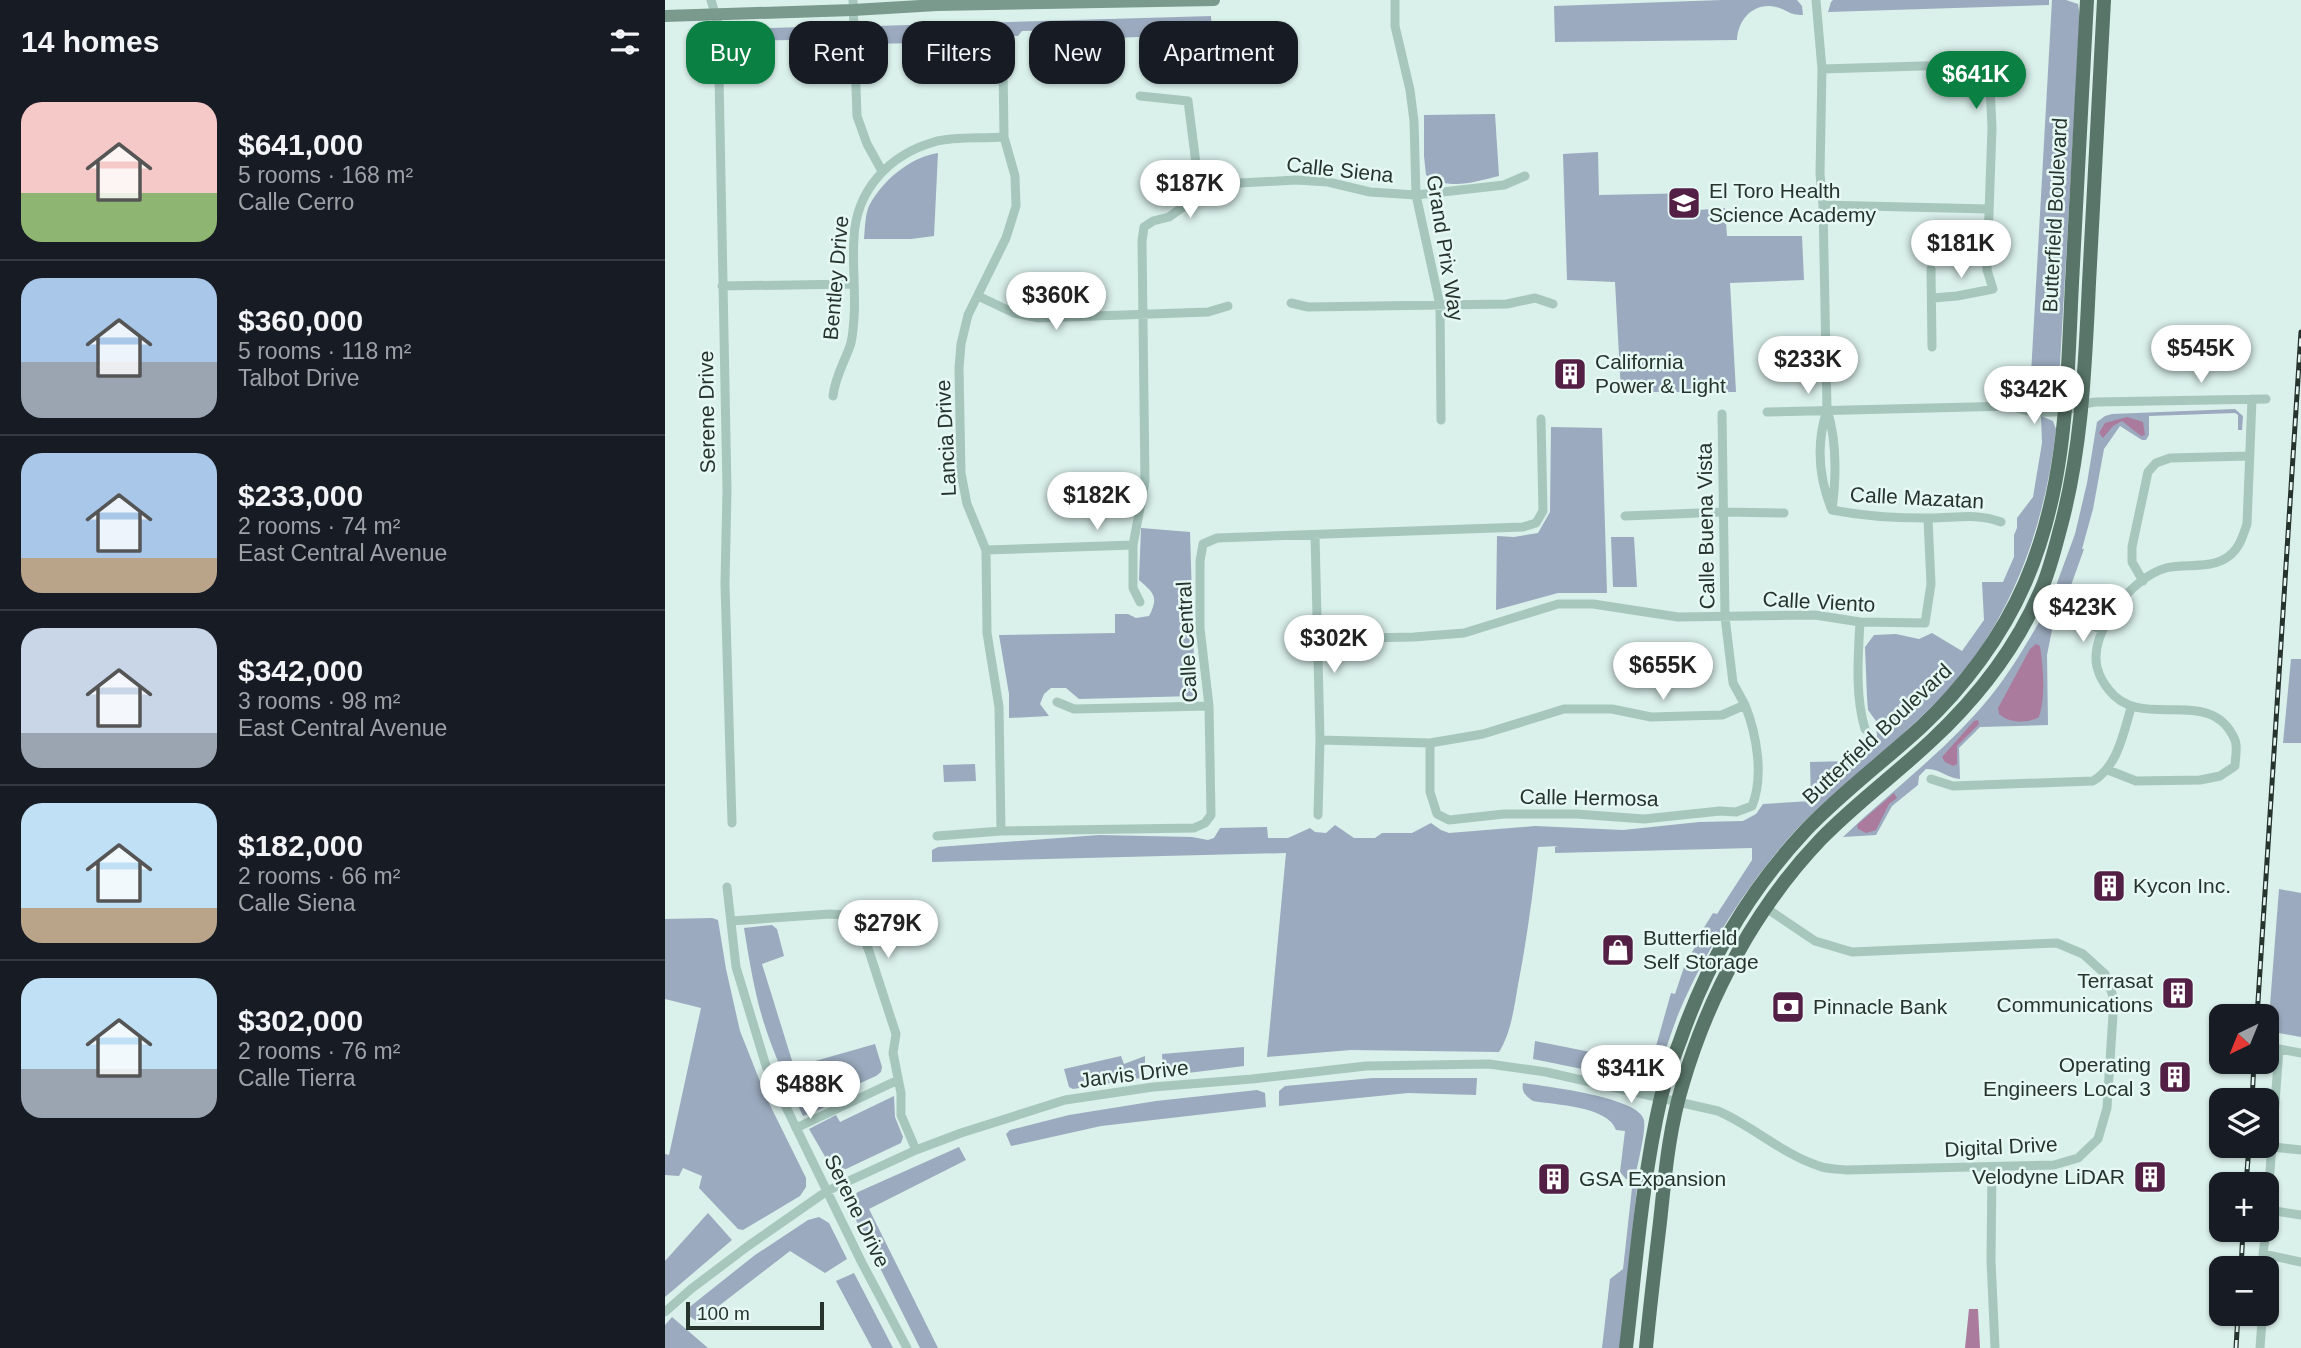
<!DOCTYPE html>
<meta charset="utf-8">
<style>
:root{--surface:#171b24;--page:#20242c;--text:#f1f3f6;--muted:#9ea1a6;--line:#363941;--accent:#0b8043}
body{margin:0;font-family:Helvetica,sans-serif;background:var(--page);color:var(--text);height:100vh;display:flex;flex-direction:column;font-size:26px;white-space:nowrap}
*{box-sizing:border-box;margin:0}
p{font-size:23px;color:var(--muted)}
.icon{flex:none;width:38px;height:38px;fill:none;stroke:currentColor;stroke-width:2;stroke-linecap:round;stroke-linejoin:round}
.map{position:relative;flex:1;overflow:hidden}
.panel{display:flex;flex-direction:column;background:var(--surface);width:665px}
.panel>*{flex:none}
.hud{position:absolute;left:21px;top:21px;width:665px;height:63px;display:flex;gap:14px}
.needle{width:46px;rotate:223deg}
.controls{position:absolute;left:1544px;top:1004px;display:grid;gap:14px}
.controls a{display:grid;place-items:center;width:70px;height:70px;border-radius:14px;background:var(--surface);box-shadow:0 2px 5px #0004;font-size:35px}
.scale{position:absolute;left:21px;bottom:18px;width:138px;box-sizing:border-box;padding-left:7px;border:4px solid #27342e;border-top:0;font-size:19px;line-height:24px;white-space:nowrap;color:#27342e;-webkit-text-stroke:5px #e6f8f4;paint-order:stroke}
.price{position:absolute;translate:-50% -60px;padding:0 16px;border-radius:24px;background:#fff;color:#222;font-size:23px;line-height:46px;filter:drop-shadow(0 2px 4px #0008)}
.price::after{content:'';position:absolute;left:50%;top:42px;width:21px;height:16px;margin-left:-10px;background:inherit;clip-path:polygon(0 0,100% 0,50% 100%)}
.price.active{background:var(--accent);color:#fff}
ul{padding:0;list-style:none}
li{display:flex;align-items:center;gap:21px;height:175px;padding:0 21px}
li+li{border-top:2px solid var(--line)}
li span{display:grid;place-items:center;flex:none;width:196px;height:140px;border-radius:21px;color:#555}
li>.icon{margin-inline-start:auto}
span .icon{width:84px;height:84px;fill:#fffc;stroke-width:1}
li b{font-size:30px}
h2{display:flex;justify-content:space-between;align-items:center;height:84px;padding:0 21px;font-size:30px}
.tag{padding:0 24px;border-radius:21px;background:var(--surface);box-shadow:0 2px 5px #0004;font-size:24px;line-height:63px}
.tag.active{background:var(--accent);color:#fff}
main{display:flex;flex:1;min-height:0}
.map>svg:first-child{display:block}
.green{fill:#9baabe}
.water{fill:#ab7b9e}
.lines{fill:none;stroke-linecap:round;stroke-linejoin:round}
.minor{stroke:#a7c7bd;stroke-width:9}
.secondary{stroke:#799a8d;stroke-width:12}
.primary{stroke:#597569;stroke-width:14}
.rail-casing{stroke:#27342e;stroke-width:5}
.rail{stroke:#e6f8f4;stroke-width:2.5;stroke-dasharray:8;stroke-linecap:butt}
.labels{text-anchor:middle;stroke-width:5;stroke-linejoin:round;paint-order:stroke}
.street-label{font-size:21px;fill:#27342e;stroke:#e6f8f4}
.poi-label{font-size:21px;fill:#27342e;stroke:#e6f8f4;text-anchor:start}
</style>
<main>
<section class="panel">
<h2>14 homes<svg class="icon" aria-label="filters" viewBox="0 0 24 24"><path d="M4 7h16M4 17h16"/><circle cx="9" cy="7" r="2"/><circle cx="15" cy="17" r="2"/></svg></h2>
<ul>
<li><span style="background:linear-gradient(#f6c9c9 65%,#8fb573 0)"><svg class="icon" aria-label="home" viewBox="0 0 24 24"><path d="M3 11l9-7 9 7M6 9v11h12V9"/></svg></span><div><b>$641,000</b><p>5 rooms · 168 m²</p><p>Calle Cerro</p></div></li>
<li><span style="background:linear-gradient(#a9c7e8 60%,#9aa5b1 0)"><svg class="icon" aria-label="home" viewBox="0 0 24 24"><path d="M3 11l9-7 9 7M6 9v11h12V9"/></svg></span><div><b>$360,000</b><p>5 rooms · 118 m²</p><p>Talbot Drive</p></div></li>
<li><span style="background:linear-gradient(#a9c7e8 75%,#b9a48a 0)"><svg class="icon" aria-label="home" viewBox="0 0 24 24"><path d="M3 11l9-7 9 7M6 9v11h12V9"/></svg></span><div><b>$233,000</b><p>2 rooms · 74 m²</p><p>East Central Avenue</p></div></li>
<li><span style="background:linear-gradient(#c9d6e8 75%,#9aa5b1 0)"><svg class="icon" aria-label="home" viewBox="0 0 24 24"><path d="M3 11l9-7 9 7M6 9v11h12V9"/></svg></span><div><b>$342,000</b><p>3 rooms · 98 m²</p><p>East Central Avenue</p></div></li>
<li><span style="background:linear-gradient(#bfe0f5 75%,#b9a48a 0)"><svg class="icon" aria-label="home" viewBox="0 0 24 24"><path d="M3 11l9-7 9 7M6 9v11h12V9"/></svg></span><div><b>$182,000</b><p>2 rooms · 66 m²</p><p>Calle Siena</p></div></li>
<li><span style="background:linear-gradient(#bfe0f5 65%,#9aa5b1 0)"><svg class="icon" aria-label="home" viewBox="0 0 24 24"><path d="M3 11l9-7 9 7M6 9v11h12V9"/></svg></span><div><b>$302,000</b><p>2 rooms · 76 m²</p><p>Calle Tierra</p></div></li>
</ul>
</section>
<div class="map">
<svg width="1636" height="1348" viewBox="0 0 1636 1348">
<rect width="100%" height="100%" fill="#daf0eb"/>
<path class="green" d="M 1057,0 L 1132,0 L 1137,6 L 1138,15 C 1123,15 1123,10 1111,7 C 1089,2 1073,19 1072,40 L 890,42 L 889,6 Z
M 1168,0 L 1384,0 L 1384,5 L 1163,12 L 1166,2 Z
M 1387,0 L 1401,0 L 1413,4 L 1415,17 L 1394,380 L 1379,391 L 1365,392 Z
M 546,16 L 547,34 L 448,38 L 397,30 L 357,31 L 353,36 L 329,36 L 318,42 L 198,44 L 199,34 L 211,26 Z
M 171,26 L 180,39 L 63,41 L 64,35 L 72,29 Z
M 830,114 L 834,176 C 809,182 783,191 761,175 L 759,156 L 759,115 Z
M 933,152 L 934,195 L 1033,193 L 1033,210 L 1060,208 L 1062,236 L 1137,236 L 1139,280 L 1065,283 L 1071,392 L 956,392 L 950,282 L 902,280 L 898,154 Z
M 273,153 L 269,236 L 246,239 L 199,239 C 200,229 200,215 204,206 C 217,181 245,157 273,153 Z
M 1570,409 L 1578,416 L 1577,430 L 1573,430 L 1573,415 L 1570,413 L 1484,416 L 1484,435 L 1481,440 L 1477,440 L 1455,426 L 1439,449 L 1428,509 L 1417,549 L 1419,549 L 1404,591 L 1421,599 L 1419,603 L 1396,592 L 1392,583 L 1410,534 L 1422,483 L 1432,422 L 1440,416 L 1447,414 Z
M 1376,416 L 1388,421 L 1391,429 C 1381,520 1350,610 1291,681 C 1276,698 1259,714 1242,730 C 1203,768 1158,799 1122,840 C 1079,890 1041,950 1015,1010 C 1006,1031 1000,1054 992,1075 L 987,1080 L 976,1081 L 868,1059 L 870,1041 L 986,1064 L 1006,993 L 1010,994 L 1020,964 L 1037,935 L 1035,934 L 1048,913 L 1052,914 L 1087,860 L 1087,848 L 890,853 L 890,847 L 893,846 L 873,847 C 868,893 862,939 853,985 C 849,1008 846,1033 834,1052 L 686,1050 L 602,1057 L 621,853 L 267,862 L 267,850 L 273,847 L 434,835 L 527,837 L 543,840 L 549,838 L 555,828 L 602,827 L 603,838 L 623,838 L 645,828 L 650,832 L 661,833 L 670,825 L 689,838 L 710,838 L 717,833 L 747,833 L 766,823 L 776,830 L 784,833 L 870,826 L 958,830 L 1034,822 L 1078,821 L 1091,814 L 1098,804 L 1146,801 L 1145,762 L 1186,761 L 1212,736 L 1211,721 L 1203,710 L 1202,697 L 1200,647 L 1209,635 L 1231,634 L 1254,639 L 1267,633 L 1297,651 L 1319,620 L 1317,582 L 1338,582 L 1349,557 L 1349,535 L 1352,528 L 1352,518 L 1368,497 L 1377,443 Z
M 886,427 L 937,428 L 942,593 L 893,593 L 831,610 L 832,536 L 849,537 L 873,533 L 885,512 Z
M 476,528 L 525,532 L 530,696 L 414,699 L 401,688 L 386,688 L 379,694 L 375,704 L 384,716 L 344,718 L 344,694 L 334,635 L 450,633 L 450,614 L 463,614 L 471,618 L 484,616 C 494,597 489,593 474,580 Z
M 946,537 L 969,537 L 972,587 L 948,587 Z
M 1385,613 L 1416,627 L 1414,631 L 1389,620 L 1382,655 L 1383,725 L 1315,727 L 1294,748 L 1295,779 C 1281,778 1275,768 1261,769 L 1254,776 L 1253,785 L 1227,806 L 1211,835 L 1178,837 C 1226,791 1282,750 1325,697 C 1345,672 1361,645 1377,617 Z
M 1626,659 L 1636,659 L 1636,743 L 1618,743 Z
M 310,764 L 311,781 L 279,782 L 278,765 Z
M 1614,889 L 1636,893 L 1636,1037 L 1603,1031 Z
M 47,918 L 53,920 L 61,969 L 75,1031 L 102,1099 L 141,1178 L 141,1187 L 135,1196 L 78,1230 L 73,1229 L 34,1188 L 37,1176 L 18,1168 L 14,1176 L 0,1175 L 0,1154 L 4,1155 L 36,1008 L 0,999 L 0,919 Z
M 107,925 L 112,929 L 119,956 L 97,964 L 129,1067 L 210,1044 L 217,1067 L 216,1072 L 211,1076 L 162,1098 L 165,1105 L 138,1116 C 123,1085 108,1053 98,1020 C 89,990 84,959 79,928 Z
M 579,1047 L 579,1066 L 507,1075 L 498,1071 L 497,1054 Z
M 456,1056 L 459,1064 L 480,1056 L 480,1075 L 476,1078 L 408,1089 L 404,1087 L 399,1069 Z
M 708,1078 L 812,1078 L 811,1095 L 743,1093 L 614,1106 L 614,1091 L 620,1086 Z
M 858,1083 C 879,1086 975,1097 979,1120 C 981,1133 972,1165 970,1179 L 961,1179 L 955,1172 L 960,1131 L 951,1130 C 943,1106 890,1105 868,1101 C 861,1096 856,1092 858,1083 Z
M 592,1090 L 600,1093 L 601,1107 L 436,1126 L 346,1146 L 341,1134 L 345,1130 L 404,1115 L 491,1101 Z
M 229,1096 L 230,1117 L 238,1137 L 236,1143 L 181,1169 L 166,1167 L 144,1129 L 171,1115 L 175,1122 Z
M 294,1147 L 301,1160 L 204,1209 L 273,1348 L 255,1348 L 189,1216 L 186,1205 L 186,1198 L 193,1192 Z
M 967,1188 L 972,1188 L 955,1348 L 937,1348 L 945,1279 L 958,1269 Z
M 43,1213 L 67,1240 L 0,1297 L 0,1261 Z
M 154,1217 L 164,1223 L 182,1259 L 160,1273 L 125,1251 L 33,1322 L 24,1316 L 22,1309 L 90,1255 L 143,1220 Z
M 189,1273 L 228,1348 L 207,1348 L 171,1281 Z
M 7,1317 L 43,1348 L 0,1348 L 0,1325 Z"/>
<path class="water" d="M 1462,417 L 1478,422 L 1480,435 L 1476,436 L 1457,421 L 1448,426 L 1438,438 L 1434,433 L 1440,423 Z
M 1371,644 L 1375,646 C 1378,668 1381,695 1374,717 C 1362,724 1344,723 1334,714 L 1333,708 L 1365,649 Z
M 1313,720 L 1314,724 L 1292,746 L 1292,764 L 1288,766 L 1280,762 L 1277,757 L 1309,721 Z
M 1229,793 L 1232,798 L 1224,804 L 1211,830 L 1201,833 L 1193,829 L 1192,825 Z
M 1304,1309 L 1313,1309 L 1315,1348 L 1300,1348 Z"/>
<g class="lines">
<path class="minor" d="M 46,0 L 53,24 L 62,490 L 60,584 L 67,823
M 188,0 L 192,116 L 202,144 L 217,171
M 730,0 L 730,26 L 745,90 L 749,121 L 751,195 L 775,305 L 776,420
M 1151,0 L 1157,69 L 1155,174 L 1158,205 L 1162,410 C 1172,440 1171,479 1167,510
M 333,51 L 338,66 L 339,137 L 350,176 L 351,206 L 341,238 L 303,315 L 296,344 L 294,368 L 296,473 L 302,504 L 321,550 L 322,633 L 334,707 L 336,831
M 1157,69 L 1324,64 L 1327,128 L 1322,270 L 1328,289 L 1292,296 L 1268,298
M 475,96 L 523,101 L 532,171 L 540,191
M 1158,205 L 1323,209
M 1266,269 L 1267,347
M 57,286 L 188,284
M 313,296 L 349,313 L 374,318 L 543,312 L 563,306
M 626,303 L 643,307 L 842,304 L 870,298 L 888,304
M 168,396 C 170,377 179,363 185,346 C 188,338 188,327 189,319 C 191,292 187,265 189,238 C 191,190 224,155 269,142 C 291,136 316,139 339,137
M 1347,406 C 1361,394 1400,398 1417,403
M 1162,410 C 1151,444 1153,475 1166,508
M 1102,412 L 1347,406 C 1361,413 1382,413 1398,411 C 1409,409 1418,403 1431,402 L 1601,399
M 1167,510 C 1198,516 1228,518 1260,518 C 1287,519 1309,512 1336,522
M 960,516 L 1058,512 L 1119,513
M 650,535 L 655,740 L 653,815
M 468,545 L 480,482 L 477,241 L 479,227 L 488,221 L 504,217 L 540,191 L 575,183 L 631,180 L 663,182 L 705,192 L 751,195 L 839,185 L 860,176
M 321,550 L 468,545 L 468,588 L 475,602
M 1478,581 L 1467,562 L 1467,547 L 1483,472 L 1491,463 L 1505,458 L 1585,456
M 1376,591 L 1442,621
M 1371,601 L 1438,630
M 1195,622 C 1193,657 1190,696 1200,729
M 653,639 L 749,637 L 799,633 L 893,604 L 928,604 L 1013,617 L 1150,615 L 1195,622 L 1260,623 L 1266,584 L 1263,519
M 392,702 L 409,709 L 544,706
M 655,740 L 765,743 L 818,734 L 899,709 L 947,709 L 986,717 L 1057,715 L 1080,705 L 1068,683 L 1060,617 L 1057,414
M 765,743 L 765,792 L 772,814 L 784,820 L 839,814 L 911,814 L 979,819 L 1055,811 L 1071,812 L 1087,806 C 1099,777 1092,735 1080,705
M 1443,770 L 1471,781 L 1535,780 L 1555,776 L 1570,766 C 1570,759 1573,747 1570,740 C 1546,683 1477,733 1444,690 C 1439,684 1434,675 1432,667 C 1424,631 1467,577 1501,568 C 1521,563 1546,570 1564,556 C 1574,549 1578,536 1582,524 L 1587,399
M 1266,779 L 1288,786 L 1428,781 C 1453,766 1458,734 1466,708
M 272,836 L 336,831 L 529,828 L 540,823 L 546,815 L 544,706 L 535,628 L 535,561 L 538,544 L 552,538 L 858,527 L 871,523 L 878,511 L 876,419
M 62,887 L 71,967 L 101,1066 L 196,1261 L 242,1348
M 66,921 L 165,914 L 180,915 L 190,923 L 203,948 L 231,1034 L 228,1053 L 236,1093 L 236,1115 L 251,1150
M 131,1128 L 233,1080
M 1608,1147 L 1636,1150
M 1327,1167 L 1326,1260 L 1330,1348
M 1603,1210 L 1636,1215
M 1601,1226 L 1614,1049 L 1636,1053
M 1601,1230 L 1598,1254 L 1636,1262
M 0,1312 L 26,1289 L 83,1246 L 162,1191 L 251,1150 L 296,1133 L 400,1100 L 488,1087 L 587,1079 L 701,1066 L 824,1064 L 881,1072 L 1053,1111 C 1088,1126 1117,1154 1154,1166 C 1162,1169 1172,1169 1181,1170 L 1389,1165 L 1413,1158 L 1433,1139 L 1442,1108 L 1449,999 L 1440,974 L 1418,954 L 1392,943 L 1187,952 L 1150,941 L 1101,908
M 1595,1348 L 1597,1321"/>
<path class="secondary" d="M 0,16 L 188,10 L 272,5 L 549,0"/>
<path class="primary" d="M 961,1348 C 971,1264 977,1179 996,1097 C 1001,1078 1008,1059 1015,1041 C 1042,963 1083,892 1140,831 C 1176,793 1218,762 1256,727 C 1299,687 1337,636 1360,583 C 1402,487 1402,385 1407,283 C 1412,189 1417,94 1422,0
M 981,1348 C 985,1306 990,1264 995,1222 C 1000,1175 1004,1128 1018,1083 C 1044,994 1092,906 1156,839 C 1191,803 1231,774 1267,740 C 1312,698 1352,646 1376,590 C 1384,572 1389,552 1394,533 C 1417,451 1420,367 1424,283 C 1429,188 1434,94 1439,0"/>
<defs>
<path id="rail" d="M 1592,1017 L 1636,332
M 1587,1101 L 1589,1062
M 1581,1185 L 1584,1146
M 1576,1269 L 1578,1230
M 1571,1348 L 1573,1314"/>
</defs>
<use href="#rail" class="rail-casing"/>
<use href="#rail" class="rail"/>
</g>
<defs>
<symbol id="school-square" viewBox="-11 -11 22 22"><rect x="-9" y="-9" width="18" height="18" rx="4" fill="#531f44" stroke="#e6f8f4"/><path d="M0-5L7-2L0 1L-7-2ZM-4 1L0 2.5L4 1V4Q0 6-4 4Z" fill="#fff"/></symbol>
<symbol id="building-square" viewBox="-11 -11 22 22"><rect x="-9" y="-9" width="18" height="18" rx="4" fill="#531f44" stroke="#e6f8f4"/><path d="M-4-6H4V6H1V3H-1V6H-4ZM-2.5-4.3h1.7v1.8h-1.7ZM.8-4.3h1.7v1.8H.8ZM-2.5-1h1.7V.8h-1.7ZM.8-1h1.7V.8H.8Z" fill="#fff"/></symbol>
<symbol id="shop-square" viewBox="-11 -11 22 22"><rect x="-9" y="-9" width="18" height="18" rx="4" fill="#531f44" stroke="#e6f8f4"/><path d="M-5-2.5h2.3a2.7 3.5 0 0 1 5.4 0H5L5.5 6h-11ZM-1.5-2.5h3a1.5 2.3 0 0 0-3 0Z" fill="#fff"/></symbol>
<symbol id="bank-square" viewBox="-11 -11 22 22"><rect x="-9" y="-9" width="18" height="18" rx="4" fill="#531f44" stroke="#e6f8f4"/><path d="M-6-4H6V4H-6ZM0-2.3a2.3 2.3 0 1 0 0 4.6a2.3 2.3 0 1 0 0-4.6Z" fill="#fff"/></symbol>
</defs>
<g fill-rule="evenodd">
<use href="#school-square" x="1000" y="184" width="38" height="38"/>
<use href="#building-square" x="886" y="355" width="38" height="38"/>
<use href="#building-square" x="1425" y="867" width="38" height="38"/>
<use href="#shop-square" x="934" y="931" width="38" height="38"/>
<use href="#building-square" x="1494" y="974" width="38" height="38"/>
<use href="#bank-square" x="1104" y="988" width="38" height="38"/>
<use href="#building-square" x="1491" y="1058" width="38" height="38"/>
<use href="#building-square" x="1466" y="1158" width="38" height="38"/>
<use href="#building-square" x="870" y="1160" width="38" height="38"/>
</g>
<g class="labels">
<g class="street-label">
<text transform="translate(675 170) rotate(6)" y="7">Calle Siena</text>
<text transform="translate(1390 215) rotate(-87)" y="7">Butterfield Boulevard</text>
<text transform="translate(780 248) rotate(81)" y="7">Grand Prix Way</text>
<text transform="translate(171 278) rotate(-85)" y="7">Bentley Drive</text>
<text transform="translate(42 412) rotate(-91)" y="7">Serene Drive</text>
<text transform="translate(281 438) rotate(-93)" y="7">Lancia Drive</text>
<text transform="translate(1252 498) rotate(3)" y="7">Calle Mazatan</text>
<text transform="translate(1041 526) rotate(-91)" y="7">Calle Buena Vista</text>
<text transform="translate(1154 602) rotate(3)" y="7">Calle Viento</text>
<text transform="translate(522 642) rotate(-93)" y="7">Calle Central</text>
<text transform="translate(1212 734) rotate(-43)" y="7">Butterfield Boulevard</text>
<text transform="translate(924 798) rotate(1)" y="7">Calle Hermosa</text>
<text transform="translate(469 1074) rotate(-7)" y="7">Jarvis Drive</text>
<text transform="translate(1336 1147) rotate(-3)" y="7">Digital Drive</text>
<text transform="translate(192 1211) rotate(64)" y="7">Serene Drive</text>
</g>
<g class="poi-label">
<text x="1044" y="198">El Toro Health<tspan x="1044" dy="24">Science Academy</tspan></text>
<text x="930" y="369">California<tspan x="930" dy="24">Power &amp; Light</tspan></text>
<text x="1468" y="893">Kycon Inc.</text>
<text x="978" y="945">Butterfield<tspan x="978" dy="24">Self Storage</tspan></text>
<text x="1488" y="988" text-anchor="end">Terrasat<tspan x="1488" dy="24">Communications</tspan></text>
<text x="1148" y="1014">Pinnacle Bank</text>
<text x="1486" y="1072" text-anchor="end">Operating<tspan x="1486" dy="24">Engineers Local 3</tspan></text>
<text x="1460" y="1184" text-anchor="end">Velodyne LiDAR</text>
<text x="914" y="1186">GSA Expansion</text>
</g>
</g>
</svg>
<div class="controls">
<a><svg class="needle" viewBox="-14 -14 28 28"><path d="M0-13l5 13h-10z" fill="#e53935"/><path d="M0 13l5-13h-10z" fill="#9ea1a6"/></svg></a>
<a><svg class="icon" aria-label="layers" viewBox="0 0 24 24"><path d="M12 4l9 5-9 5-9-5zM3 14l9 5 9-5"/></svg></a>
<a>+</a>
<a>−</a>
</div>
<div class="scale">100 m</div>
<b class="price active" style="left:1311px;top:111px">$641K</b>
<b class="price" style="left:525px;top:220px">$187K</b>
<b class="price" style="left:1296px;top:280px">$181K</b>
<b class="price" style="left:391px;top:332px">$360K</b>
<b class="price" style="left:1536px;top:385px">$545K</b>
<b class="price" style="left:1143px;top:396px">$233K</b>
<b class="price" style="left:1369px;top:426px">$342K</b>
<b class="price" style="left:432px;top:532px">$182K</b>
<b class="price" style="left:1418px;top:644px">$423K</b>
<b class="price" style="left:669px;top:675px">$302K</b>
<b class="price" style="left:998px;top:702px">$655K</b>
<b class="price" style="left:223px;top:960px">$279K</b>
<b class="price" style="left:966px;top:1105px">$341K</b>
<b class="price" style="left:145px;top:1121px">$488K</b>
<div class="hud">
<a class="tag active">Buy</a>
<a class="tag">Rent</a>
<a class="tag">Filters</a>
<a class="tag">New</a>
<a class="tag">Apartment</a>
</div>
</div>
</main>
